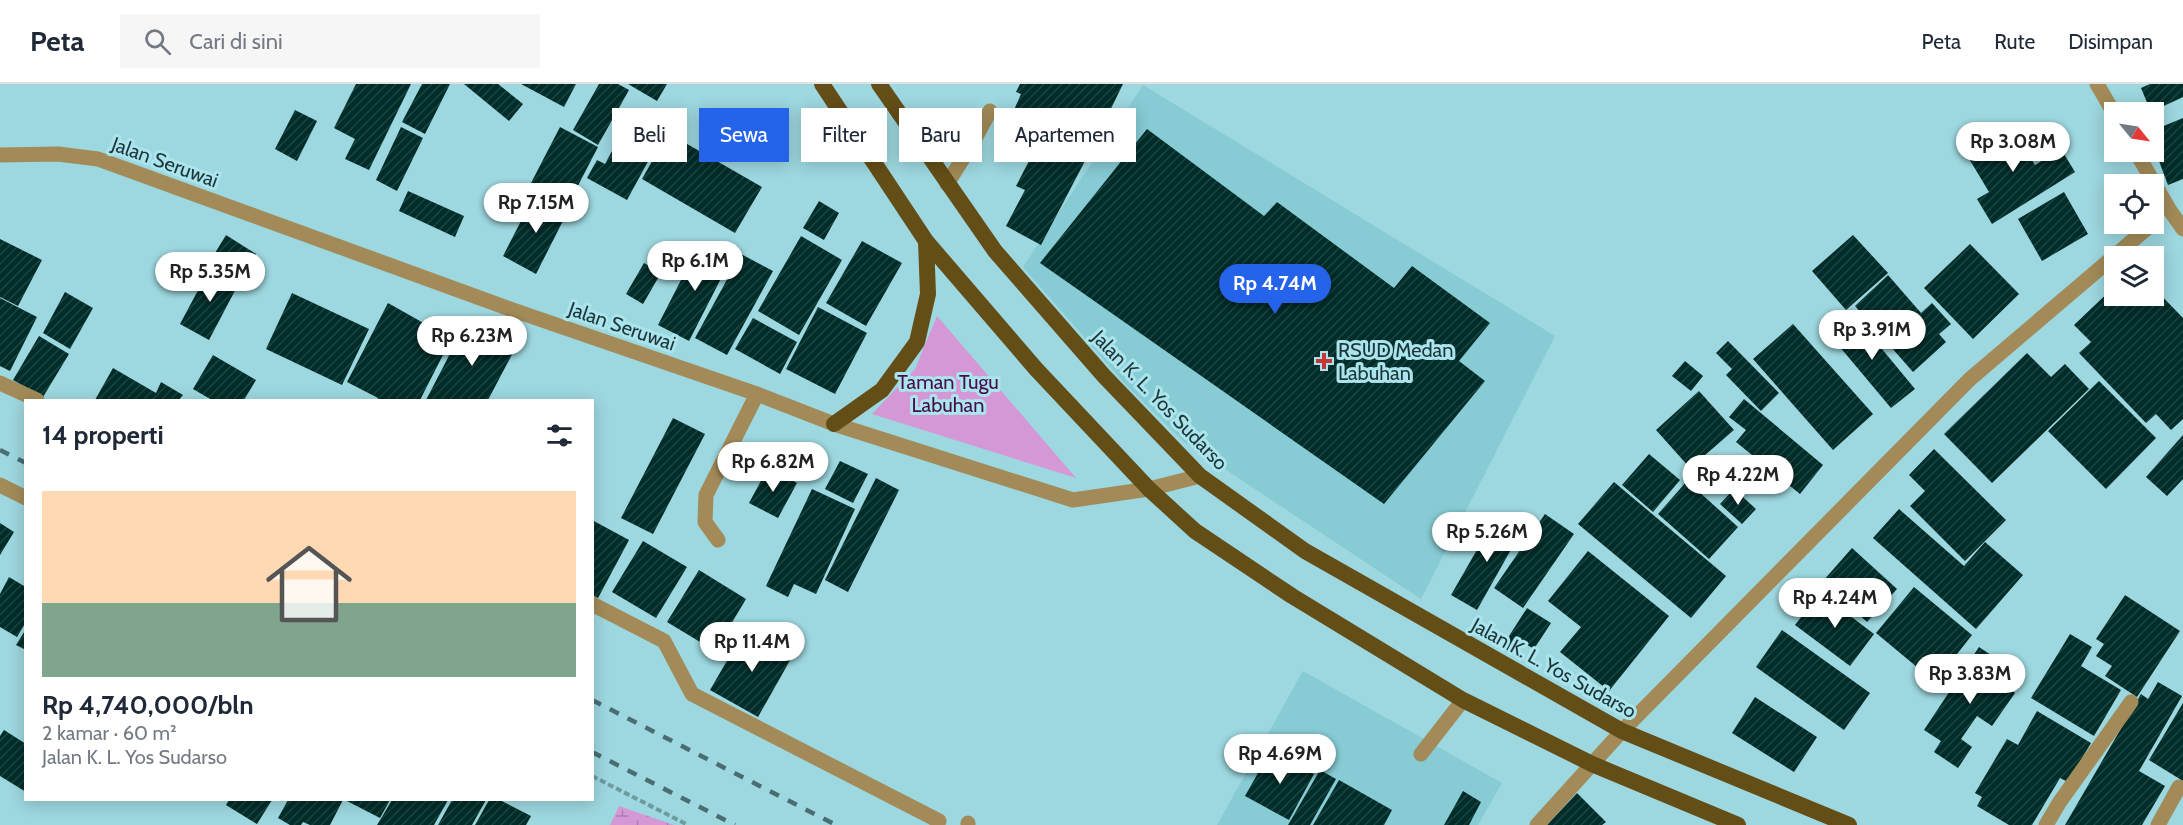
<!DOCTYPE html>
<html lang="id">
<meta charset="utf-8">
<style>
:root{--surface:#fff;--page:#f6f6f7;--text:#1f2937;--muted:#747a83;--line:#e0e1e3;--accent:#2563eb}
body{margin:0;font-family:Cabin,sans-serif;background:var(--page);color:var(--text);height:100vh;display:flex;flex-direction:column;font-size:22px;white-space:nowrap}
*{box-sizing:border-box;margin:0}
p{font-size:20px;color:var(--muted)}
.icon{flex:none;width:33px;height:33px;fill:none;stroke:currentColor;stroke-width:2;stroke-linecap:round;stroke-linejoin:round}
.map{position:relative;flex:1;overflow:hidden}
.panel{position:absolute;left:24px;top:315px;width:570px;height:402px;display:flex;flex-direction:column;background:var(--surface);border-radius:0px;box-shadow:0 3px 15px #0003}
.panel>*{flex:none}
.banner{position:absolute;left:612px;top:24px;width:570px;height:54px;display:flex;gap:12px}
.needle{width:39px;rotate:120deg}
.controls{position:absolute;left:2104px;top:18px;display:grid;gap:12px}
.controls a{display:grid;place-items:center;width:60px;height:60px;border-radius:0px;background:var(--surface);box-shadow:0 3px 15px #0003;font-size:30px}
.price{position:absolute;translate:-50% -51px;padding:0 14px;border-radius:21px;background:#fff;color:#222;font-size:20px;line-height:39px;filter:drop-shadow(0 2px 3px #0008)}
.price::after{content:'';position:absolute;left:50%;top:36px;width:18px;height:14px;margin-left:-9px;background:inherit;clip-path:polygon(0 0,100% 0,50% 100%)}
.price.selected{background:var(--accent);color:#fff}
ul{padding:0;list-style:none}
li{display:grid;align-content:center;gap:12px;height:318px;padding:0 18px}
li span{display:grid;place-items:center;height:186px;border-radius:0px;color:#555}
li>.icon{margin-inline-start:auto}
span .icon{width:108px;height:108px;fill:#fffc;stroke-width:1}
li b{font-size:26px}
h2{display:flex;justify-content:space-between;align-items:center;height:72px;padding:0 18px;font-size:26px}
.pill{padding:0 21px;border-radius:0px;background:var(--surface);box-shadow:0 3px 15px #0003;font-size:21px;line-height:54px}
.pill.selected{background:var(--accent);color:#fff}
header{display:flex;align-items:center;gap:36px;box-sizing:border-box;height:84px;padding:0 30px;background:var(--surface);border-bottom:2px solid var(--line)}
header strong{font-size:28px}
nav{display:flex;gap:33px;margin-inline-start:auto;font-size:21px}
.search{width:420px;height:54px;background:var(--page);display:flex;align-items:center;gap:15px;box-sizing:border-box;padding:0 21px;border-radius:0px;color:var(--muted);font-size:22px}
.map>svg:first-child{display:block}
.built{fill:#87cbd4}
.green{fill:#d598d6}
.wetland{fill:url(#wetland-marsh)}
.building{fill:url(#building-hatch)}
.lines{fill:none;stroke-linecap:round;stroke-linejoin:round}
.path{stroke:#6e9ba1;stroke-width:4;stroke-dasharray:6 3;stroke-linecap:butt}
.service{stroke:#a28b58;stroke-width:15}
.minor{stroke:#a28b58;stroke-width:15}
.tertiary{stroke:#a28b58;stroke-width:15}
.trunk{stroke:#644e18;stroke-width:16}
.rail{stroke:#4a6d72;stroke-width:4.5;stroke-dasharray:10 10;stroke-linecap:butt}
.poi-dot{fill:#c63835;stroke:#aae4ec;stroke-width:2}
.labels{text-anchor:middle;stroke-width:6;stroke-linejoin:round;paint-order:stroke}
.street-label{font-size:20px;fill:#1e3639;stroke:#aae4ec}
.poi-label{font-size:20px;fill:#1e3639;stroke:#aae4ec;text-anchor:start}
.park-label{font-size:20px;fill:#470c49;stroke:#aae4ec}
</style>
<header>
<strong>Peta</strong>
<div class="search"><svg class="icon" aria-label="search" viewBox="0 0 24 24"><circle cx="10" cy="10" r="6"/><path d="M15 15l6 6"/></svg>Cari di sini</div>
<nav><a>Peta</a><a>Rute</a><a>Disimpan</a></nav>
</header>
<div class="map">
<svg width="2183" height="741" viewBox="0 0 2183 741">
<defs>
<pattern id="wetland-marsh" width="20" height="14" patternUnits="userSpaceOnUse" patternTransform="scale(1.5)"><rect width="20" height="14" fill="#d598d6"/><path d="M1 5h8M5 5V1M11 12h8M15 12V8" fill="none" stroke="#ac7daf"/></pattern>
<pattern id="building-hatch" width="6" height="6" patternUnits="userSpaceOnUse" patternTransform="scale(1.5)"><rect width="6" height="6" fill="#002d29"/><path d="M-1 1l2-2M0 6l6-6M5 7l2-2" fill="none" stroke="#1c4440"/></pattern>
</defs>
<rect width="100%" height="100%" fill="#9dd7df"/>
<path class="built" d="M 1143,1 L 1555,252 L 1421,515 L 1184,358 L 1128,303 L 1023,183 Z
M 1303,587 L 1502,699 L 1478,741 L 1217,741 Z"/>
<path class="green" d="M 937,232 L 1076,394 L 872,330 L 915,285 Z"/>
<path class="wetland" d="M 619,722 L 674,741 L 610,741 Z"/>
<path class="building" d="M 356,0 L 411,0 L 369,86 L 345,75 L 355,55 L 334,44 Z
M 422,0 L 450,0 L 425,50 L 402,38 Z
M 464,0 L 498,0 L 523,20 L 509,37 Z
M 521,0 L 576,0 L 564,23 Z
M 599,0 L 618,0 L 629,6 L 598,61 L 573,46 Z
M 628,0 L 667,0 L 657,17 Z
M 1020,0 L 1123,0 L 1099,49 L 1057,28 L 1049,45 L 1014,26 L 1021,10 L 1016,8 Z
M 2150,0 L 2183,0 L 2183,13 L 2151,28 L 2141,4 Z
M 295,26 L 317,37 L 297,77 L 275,65 Z
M 631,32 L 663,50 L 627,116 L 587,94 L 597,76 L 605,80 Z
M 2183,34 L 2183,95 L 2168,101 L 2154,64 L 2154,46 Z
M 1062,36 L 1097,54 L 1041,161 L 1006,142 L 1025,106 L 1016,102 L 1042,52 L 1050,57 Z
M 2009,40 L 2035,81 L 2061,65 L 2075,88 L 1992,140 L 1977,115 L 1989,108 L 1965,68 Z
M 401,43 L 423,54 L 397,107 L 376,96 Z
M 560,43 L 598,63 L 569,119 L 531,99 Z
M 1147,45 L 1264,132 L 1277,118 L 1394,204 L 1412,182 L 1490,239 L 1459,277 L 1485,297 L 1384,420 L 1040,179 Z
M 668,49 L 762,103 L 735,149 L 642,95 Z
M 408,107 L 464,132 L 455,153 L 399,127 Z
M 2064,108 L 2088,150 L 2042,177 L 2018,135 Z
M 535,110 L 568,127 L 536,190 L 503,172 Z
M 819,117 L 839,129 L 824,156 L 803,144 Z
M 226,151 L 256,170 L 243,192 L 212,174 Z
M 1853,151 L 1888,189 L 1846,226 L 1812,187 Z
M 801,152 L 842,176 L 799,251 L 758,227 Z
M 0,155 L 42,176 L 18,222 L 0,213 Z
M 862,157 L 902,179 L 866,242 L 826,219 Z
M 700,159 L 731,175 L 689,257 L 658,241 Z
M 1970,160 L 2019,210 L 1973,255 L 1924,204 Z
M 741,170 L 773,187 L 727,271 L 695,254 Z
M 644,179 L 661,189 L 643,220 L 626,210 Z
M 211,182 L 240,197 L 209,256 L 180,240 Z
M 1888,191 L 1921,229 L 1932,219 L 1951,240 L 1939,250 L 1946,258 L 1913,288 L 1855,222 Z
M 2115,202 L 2115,212 L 2154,212 L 2154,204 L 2183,234 L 2183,335 L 2171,346 L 2156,330 L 2146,339 L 2079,269 L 2091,258 L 2074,241 Z
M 65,208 L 93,224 L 70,265 L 43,249 Z
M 292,209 L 369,245 L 342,301 L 266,265 Z
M 0,214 L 37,233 L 10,287 L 0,282 Z
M 388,219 L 427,241 L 420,254 L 445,267 L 420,316 L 377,316 L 378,314 L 347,298 Z
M 818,223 L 867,249 L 835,310 L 786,285 Z
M 1853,230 L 1915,305 L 1891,324 L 1829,250 Z
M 753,234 L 797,258 L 780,290 L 735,265 Z
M 467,237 L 516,263 L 488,316 L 426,316 Z
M 1793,240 L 1873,330 L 1833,366 L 1753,275 Z
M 39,252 L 69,270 L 43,313 L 13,296 Z
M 1728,257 L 1779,309 L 1761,327 L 1726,291 L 1732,285 L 1716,269 Z
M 2027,269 L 2051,293 L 2065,280 L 2089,305 L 1992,399 L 1944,350 Z
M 213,271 L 256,296 L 244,316 L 212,316 L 193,305 Z
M 1685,277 L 1703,292 L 1691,307 L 1672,292 Z
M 113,284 L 156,309 L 161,298 L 183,311 L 179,316 L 95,316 Z
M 2099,297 L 2156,354 L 2106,405 L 2048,347 Z
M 1699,307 L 1734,346 L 1690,384 L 1656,346 Z
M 1744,315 L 1823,381 L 1800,410 L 1736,358 L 1746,346 L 1729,333 Z
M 673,334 L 705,350 L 653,450 L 621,434 Z
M 2183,351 L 2183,395 L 2167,412 L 2146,393 Z
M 1934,365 L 2006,436 L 1965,477 L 1910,422 L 1925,407 L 1909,391 Z
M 1649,370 L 1680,396 L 1653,428 L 1622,401 Z
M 840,377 L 868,390 L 853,419 L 825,405 Z
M 768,384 L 797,399 L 778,434 L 749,419 Z
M 876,394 L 899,406 L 848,508 L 825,496 Z
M 1687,397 L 1738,443 L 1709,475 L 1658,430 Z
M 1614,398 L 1726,492 L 1691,534 L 1578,440 Z
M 812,405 L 855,425 L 816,510 L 794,500 L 788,513 L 766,502 Z
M 1734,405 L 1756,425 L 1742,440 L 1720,420 Z
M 1899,425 L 1964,482 L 1985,458 L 2023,491 L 1976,545 L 1873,454 Z
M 1545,430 L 1574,450 L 1523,524 L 1494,504 Z
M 1497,431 L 1522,446 L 1477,526 L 1451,511 Z
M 592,436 L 629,456 L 598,514 L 592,511 Z
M 0,439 L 14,448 L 0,471 Z
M 643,457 L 687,483 L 656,534 L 612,508 Z
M 1852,464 L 1897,505 L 1867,538 L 1823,497 Z
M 1588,467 L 1669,532 L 1609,607 L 1560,568 L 1581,543 L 1548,517 Z
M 699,486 L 746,515 L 715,567 L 667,538 Z
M 9,493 L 24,502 L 26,498 L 26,538 L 17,553 L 0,543 L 0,510 Z
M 1914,503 L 1972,551 L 1935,598 L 1876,549 Z
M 1820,509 L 1874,550 L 1850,582 L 1795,541 Z
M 2125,511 L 2180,547 L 2137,613 L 2105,592 L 2112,582 L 2096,572 L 2104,560 L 2096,555 Z
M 1527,524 L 1551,539 L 1534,565 L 1524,559 L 1516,572 L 1502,563 Z
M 746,544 L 793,571 L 758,633 L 710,606 Z
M 26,545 L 26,566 L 16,561 Z
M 1782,546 L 1870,609 L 1844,646 L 1756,583 Z
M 2070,550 L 2092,563 L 2081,582 L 2121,606 L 2094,652 L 2031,614 Z
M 1979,563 L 2009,583 L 1999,598 L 2015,609 L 1992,642 L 1977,632 L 1961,655 L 1972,663 L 1958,684 L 1934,668 L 1941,657 L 1924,646 Z
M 2158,598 L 2182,612 L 2139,687 L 2165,702 L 2142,741 L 2065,741 L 2141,610 L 2148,615 Z
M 1755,613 L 1817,653 L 1794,688 L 1732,649 Z
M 2183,619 L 2183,697 L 2149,676 Z
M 2037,627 L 2091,659 L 2068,698 L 2060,694 L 2032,741 L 2009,741 L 1977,722 L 1982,713 L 1975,709 L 2007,655 L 2018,661 Z
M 4,646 L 26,660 L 26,708 L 0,692 L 0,652 Z
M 1271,666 L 1314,690 L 1289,736 L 1245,712 Z
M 1320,686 L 1336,695 L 1310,741 L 1288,741 Z
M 1339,696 L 1392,726 L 1384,741 L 1313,741 Z
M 1463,707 L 1481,718 L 1469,741 L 1444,741 Z
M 1577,709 L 1606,738 L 1602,741 L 1547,741 Z
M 229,716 L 272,716 L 257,740 L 226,721 Z
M 288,716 L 343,716 L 330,741 L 310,741 L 303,738 L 301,741 L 290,741 L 278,734 Z
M 345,716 L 390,716 L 380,734 Z
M 392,716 L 448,716 L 434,741 L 377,741 Z
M 452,716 L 486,716 L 472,741 L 438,741 Z
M 489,716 L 500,716 L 531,732 L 526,741 L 475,741 Z"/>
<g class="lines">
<path class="path" d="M 592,692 L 688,741"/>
<path class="service" d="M 947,100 L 972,60 L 990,27
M 1421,670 L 1463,616
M 2046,741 L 2059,719 L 2131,618"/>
<path class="minor" d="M 2097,0 L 2115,31
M 2136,68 L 2169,125 L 2183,145
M 0,299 L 37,316
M 0,401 L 26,414
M 718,456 L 705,438 L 706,411 L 757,310
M 592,520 L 664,557 L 692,610 L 939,737
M 968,739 L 968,741
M 1537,741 L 1622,647 L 1970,295 L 2152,140
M 2158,741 L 2179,703"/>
<path class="tertiary" d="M 0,71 L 58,70 L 98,75 L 513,226 L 757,310 L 834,340 L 1073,416 L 1149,405 L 1200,392"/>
<path class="trunk" d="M 822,0 L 926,157 L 1036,285 L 1149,405 L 1195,447 L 1292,512 L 1463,616 L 1592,680 L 1738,741
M 879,0 L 995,167 L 1104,292 L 1200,392 L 1305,467 L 1622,647 L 1849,741
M 834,340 L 882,306 L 917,258 L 928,210 L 926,157"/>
<path class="rail" d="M 0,366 L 26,379
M 592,616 L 836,741
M 592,668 L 735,741"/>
</g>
<path class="poi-dot" d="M1321 268h6v6h6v6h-6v6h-6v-6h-6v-6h6z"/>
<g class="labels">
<g class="street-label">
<text transform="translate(165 78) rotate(20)" y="7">Jalan Seruwai</text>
<text transform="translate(622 242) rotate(19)" y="7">Jalan Seruwai</text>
<text transform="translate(1160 316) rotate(46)" y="7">Jalan K. L. Yos Sudarso</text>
<text transform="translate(1554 584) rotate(29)" y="7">Jalan K. L. Yos Sudarso</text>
</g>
<g class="poi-label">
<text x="1338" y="273">RSUD Medan<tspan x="1338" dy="23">Labuhan</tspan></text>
</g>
<g class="park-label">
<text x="948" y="305">Taman Tugu<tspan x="948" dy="23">Labuhan</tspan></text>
</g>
</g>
</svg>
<div class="controls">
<a><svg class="needle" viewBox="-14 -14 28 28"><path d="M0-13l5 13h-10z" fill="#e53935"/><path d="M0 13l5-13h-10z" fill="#747a83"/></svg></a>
<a><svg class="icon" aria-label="locate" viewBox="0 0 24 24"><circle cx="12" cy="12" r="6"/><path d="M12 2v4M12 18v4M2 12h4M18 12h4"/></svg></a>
<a><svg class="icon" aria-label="layers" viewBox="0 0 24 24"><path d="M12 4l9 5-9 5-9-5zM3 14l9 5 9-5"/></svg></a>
</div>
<b class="price" style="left:2013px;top:89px">Rp 3.08M</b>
<b class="price" style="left:536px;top:150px">Rp 7.15M</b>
<b class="price" style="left:695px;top:208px">Rp 6.1M</b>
<b class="price" style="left:210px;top:219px">Rp 5.35M</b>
<b class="price selected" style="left:1275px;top:231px">Rp 4.74M</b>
<b class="price" style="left:1872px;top:277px">Rp 3.91M</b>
<b class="price" style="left:472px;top:283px">Rp 6.23M</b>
<b class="price" style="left:773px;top:409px">Rp 6.82M</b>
<b class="price" style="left:1738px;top:422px">Rp 4.22M</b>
<b class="price" style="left:1487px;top:479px">Rp 5.26M</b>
<b class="price" style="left:1835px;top:545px">Rp 4.24M</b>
<b class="price" style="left:752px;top:589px">Rp 11.4M</b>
<b class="price" style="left:1970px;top:621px">Rp 3.83M</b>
<b class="price" style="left:1280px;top:701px">Rp 4.69M</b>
<div class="banner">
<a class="pill">Beli</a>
<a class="pill selected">Sewa</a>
<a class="pill">Filter</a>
<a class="pill">Baru</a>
<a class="pill">Apartemen</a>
</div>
<section class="panel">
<h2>14 properti<svg class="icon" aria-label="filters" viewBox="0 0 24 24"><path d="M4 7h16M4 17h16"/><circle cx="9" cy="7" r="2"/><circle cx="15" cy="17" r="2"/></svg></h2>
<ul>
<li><span style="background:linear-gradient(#ffd9b3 60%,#7fa58c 0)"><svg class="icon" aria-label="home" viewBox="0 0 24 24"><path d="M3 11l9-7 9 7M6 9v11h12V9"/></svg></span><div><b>Rp 4,740,000/bln</b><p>2 kamar · 60 m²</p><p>Jalan K. L. Yos Sudarso</p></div></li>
</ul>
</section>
</div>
